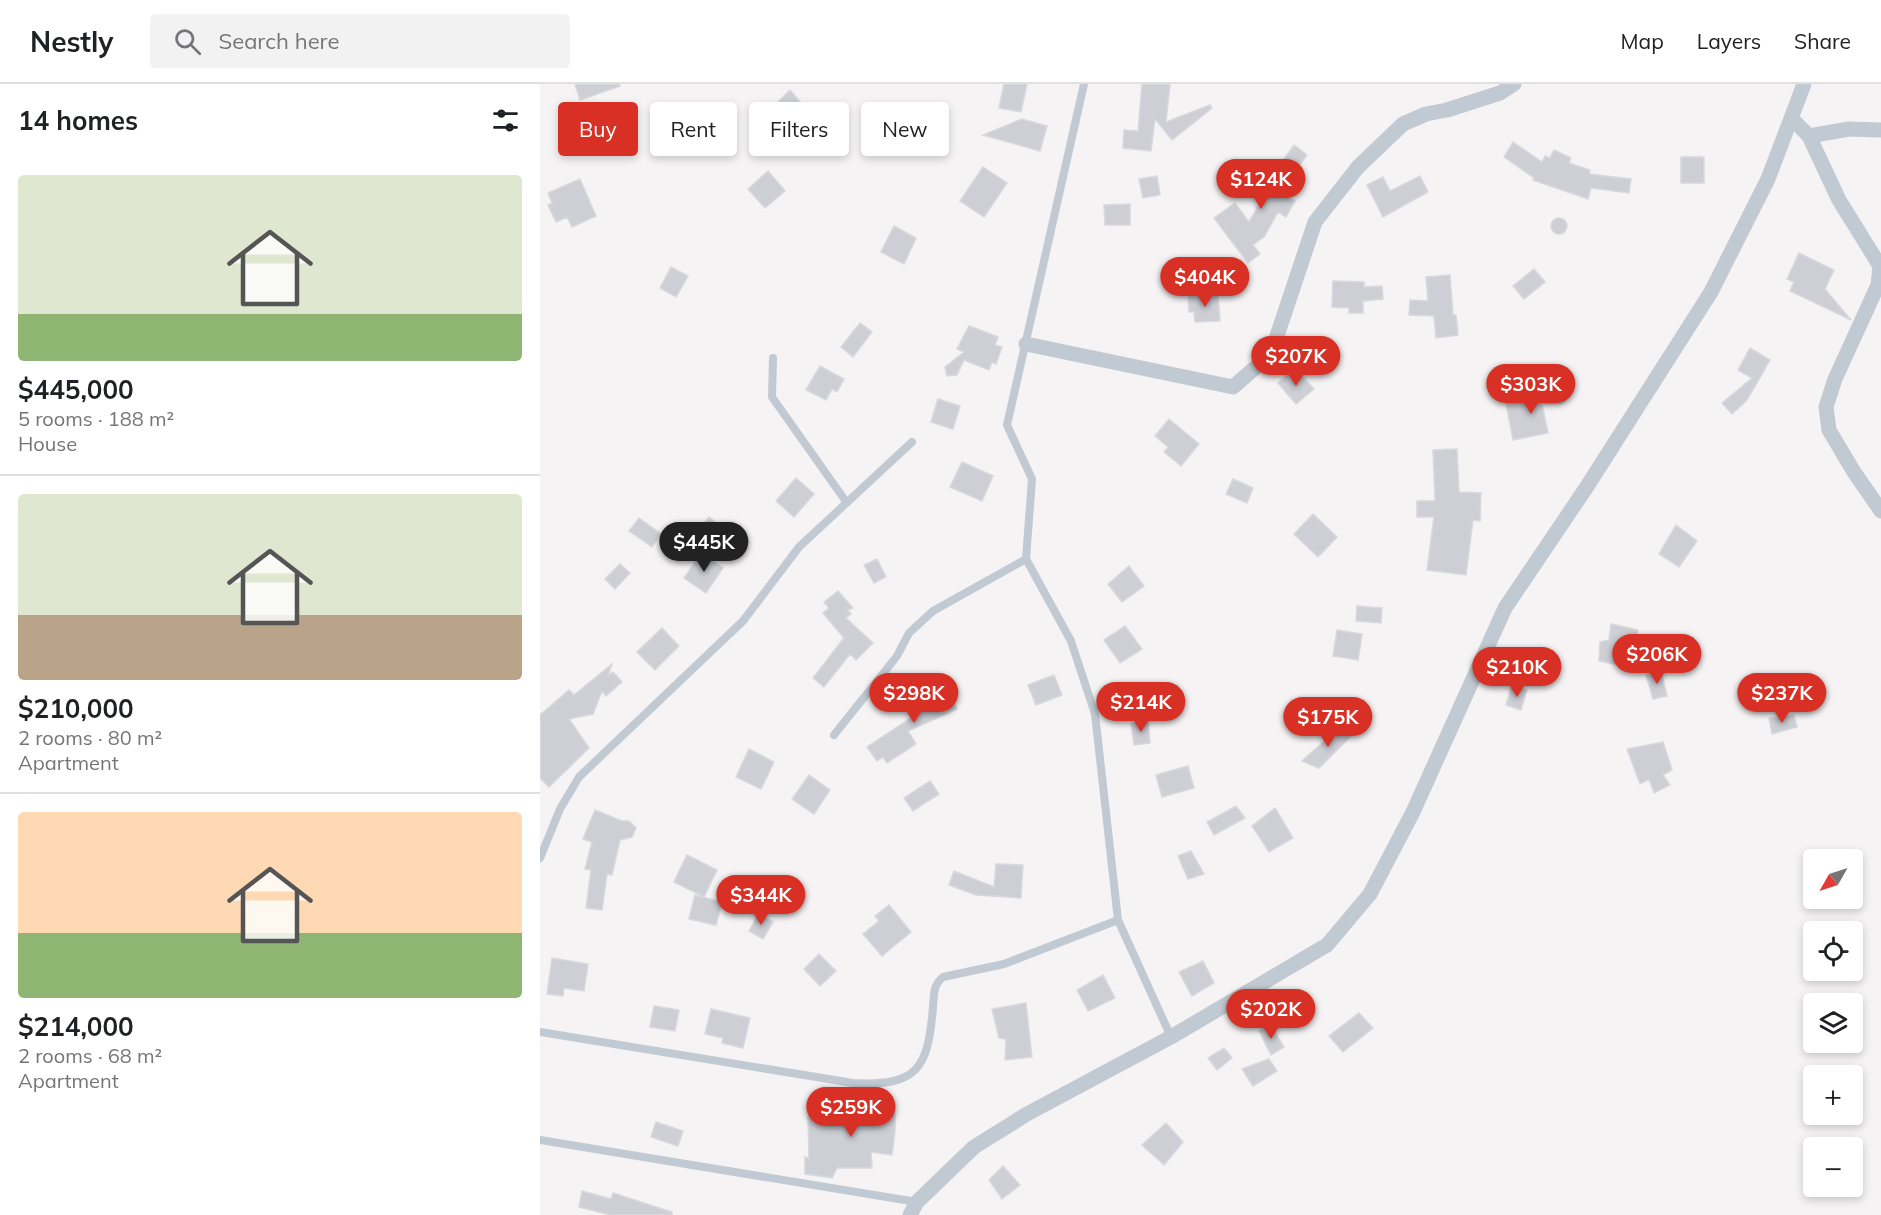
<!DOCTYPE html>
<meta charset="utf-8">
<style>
:root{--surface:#fff;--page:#f2f2f2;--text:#202124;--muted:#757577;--line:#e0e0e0;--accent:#d93025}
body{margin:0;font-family:Mulish,sans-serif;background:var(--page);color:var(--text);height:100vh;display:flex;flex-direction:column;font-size:22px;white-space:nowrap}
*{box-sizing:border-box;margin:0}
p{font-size:20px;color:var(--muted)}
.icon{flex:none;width:33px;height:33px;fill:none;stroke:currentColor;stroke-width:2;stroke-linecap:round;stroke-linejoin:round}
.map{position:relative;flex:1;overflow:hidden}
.side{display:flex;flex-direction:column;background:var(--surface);width:540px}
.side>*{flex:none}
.banner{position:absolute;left:18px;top:18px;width:570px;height:54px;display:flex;gap:12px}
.needle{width:39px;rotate:231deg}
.buttons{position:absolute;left:1263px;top:765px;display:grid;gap:12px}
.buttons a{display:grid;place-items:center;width:60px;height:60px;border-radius:6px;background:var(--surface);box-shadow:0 3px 9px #0003;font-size:30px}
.price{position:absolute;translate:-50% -51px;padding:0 14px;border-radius:21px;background:var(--accent);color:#fff;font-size:20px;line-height:39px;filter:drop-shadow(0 2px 3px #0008)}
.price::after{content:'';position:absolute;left:50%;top:36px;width:18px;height:14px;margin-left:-9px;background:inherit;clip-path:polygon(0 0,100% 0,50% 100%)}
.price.active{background:#222;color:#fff}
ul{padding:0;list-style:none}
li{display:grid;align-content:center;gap:12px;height:318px;padding:0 18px}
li+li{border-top:2px solid var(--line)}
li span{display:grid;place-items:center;height:186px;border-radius:6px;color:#555}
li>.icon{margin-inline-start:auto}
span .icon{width:108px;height:108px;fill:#fffc;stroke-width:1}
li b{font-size:26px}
h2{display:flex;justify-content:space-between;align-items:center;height:72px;padding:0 18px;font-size:26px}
.tag{padding:0 21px;border-radius:6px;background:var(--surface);box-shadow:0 3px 9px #0003;font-size:21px;line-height:54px}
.tag.active{background:var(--accent);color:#fff}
header{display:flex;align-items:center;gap:36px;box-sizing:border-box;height:84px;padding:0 30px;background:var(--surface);border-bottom:2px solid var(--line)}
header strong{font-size:28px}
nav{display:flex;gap:33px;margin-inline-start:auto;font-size:21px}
.search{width:420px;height:54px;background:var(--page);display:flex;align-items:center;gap:15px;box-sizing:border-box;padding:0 21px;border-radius:6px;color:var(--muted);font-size:22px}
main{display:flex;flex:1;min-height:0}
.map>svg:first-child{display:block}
.building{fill:#cdcfd5;stroke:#d7d9de;stroke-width:1.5}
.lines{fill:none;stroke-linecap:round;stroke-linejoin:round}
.service{stroke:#c1cad2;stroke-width:8}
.minor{stroke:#c1cad2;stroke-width:15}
</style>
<header>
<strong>Nestly</strong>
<div class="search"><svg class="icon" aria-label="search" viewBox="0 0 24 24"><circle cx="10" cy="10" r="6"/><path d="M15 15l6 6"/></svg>Search here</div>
<nav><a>Map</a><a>Layers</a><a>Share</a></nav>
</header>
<main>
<section class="side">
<h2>14 homes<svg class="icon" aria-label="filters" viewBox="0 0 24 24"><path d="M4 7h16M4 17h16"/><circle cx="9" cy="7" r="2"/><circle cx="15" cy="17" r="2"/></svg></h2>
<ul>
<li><span style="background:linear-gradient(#dfe7d0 75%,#8fb573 0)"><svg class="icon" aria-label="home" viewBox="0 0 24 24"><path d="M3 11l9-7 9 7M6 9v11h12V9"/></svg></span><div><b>$445,000</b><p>5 rooms · 188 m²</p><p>House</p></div></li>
<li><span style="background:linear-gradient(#dfe7d0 65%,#b9a48a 0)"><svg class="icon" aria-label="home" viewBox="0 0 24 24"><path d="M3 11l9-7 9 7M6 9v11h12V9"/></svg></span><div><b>$210,000</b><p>2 rooms · 80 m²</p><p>Apartment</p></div></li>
<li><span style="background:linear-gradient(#ffd9b3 65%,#8fb573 0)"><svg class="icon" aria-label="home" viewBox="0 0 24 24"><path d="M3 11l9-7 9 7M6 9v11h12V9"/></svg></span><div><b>$214,000</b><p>2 rooms · 68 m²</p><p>Apartment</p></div></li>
</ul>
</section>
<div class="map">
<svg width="1341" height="1131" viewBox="0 0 1341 1131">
<rect width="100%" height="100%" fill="#f5f3f3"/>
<path class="building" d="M 35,0 L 79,0 L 80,2 L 40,16 Z
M 464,0 L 487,0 L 481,28 L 459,24 Z
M 602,0 L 630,0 L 626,38 L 670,21 L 672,24 L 632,56 L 615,35 L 611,67 L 583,64 L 584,46 L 598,47 Z
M 250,6 L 262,20 L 248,34 L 236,20 Z
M 482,35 L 507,42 L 500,67 L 443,51 Z
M 973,58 L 1002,78 L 1005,72 L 1010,74 L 1014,66 L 1031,74 L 1029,79 L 1050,86 L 1049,90 L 1091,95 L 1089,109 L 1051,104 L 1048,115 L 993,96 L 994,94 L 964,73 Z
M 754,61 L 767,71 L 740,108 L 755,117 L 746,133 L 738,128 L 724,153 L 713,161 L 720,170 L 708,179 L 674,134 L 695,119 L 709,138 L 742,82 L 740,81 Z
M 1141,73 L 1164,73 L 1164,99 L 1141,99 Z
M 443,83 L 467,99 L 444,133 L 420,117 Z
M 228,87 L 245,107 L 225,124 L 208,105 Z
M 617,92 L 620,111 L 603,114 L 599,95 Z
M 880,92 L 888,108 L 843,133 L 827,101 L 843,93 L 850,107 Z
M 40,95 L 56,132 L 32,143 L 27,133 L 16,138 L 8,121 L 12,119 L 8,109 Z
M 590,120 L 590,141 L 565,141 L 564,121 Z
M1011 142a8 8 0 1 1 16 0a8 8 0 1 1-16 0Z
M 354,142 L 376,154 L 364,180 L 341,168 Z
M 1259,169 L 1294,186 L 1285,205 L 1311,236 L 1250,207 L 1254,198 L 1247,195 Z
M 131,183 L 148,192 L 136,213 L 120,204 Z
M 994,185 L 1005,198 L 984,215 L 973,202 Z
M 910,191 L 913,231 L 916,231 L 918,251 L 896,254 L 894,232 L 869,231 L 870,216 L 888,217 L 886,193 Z
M 793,197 L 824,198 L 824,203 L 842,202 L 843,215 L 823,217 L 823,229 L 809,229 L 809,224 L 792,223 Z
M 678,210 L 680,237 L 655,238 L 654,228 L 649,228 L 648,212 Z
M 320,239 L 332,248 L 313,273 L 301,263 Z
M 429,242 L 458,253 L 455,261 L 462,263 L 456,280 L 452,278 L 449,286 L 424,276 L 417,291 L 407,292 L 405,283 L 424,268 L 417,265 Z
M 1210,264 L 1230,276 L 1207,316 L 1192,330 L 1182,319 L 1212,294 L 1198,286 Z
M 280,282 L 304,295 L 297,308 L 292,305 L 286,316 L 266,306 Z
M 759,289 L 774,305 L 756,320 L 738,299 L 748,290 L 752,295 Z
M 1016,306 L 1022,306 L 1026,310 L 1026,317 L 1021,320 L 1002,320 L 1008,349 L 973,356 L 966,319 L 1001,312 L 1002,318 Z
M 398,315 L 420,322 L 413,345 L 391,338 Z
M 629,335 L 659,360 L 641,382 L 624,368 L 628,363 L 615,352 Z
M 917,365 L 919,408 L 941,409 L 940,437 L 933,436 L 926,491 L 887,486 L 894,433 L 877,433 L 877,417 L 895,417 L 893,366 Z
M 422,378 L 453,392 L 442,417 L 410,403 Z
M 256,394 L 274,410 L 254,433 L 236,417 Z
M 693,395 L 713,404 L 707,419 L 686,410 Z
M 773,430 L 797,453 L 778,473 L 754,450 Z
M 169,433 L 186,447 L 170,466 L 153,452 Z
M 99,434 L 121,450 L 112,463 L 89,447 Z
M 1136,441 L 1157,457 L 1139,483 L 1119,470 Z
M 161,469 L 183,484 L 166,509 L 144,494 Z
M 337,475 L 346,493 L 334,499 L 324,481 Z
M 80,480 L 90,489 L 75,505 L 65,495 Z
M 589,482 L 604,502 L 582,518 L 568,500 Z
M 298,507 L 313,524 L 308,526 L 311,530 L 306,534 L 333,559 L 316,576 L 310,570 L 284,603 L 273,594 L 304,554 L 283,529 L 289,524 L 284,518 Z
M 817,522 L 842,524 L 841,539 L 816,537 Z
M 1071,540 L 1098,546 L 1093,584 L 1059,577 L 1060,558 L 1069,556 Z
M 585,542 L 602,565 L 580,579 L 564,556 Z
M 122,544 L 139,562 L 115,586 L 97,568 Z
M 797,546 L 822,550 L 818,576 L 793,572 Z
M 72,580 L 68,592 L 73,588 L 82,598 L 66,612 L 62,607 L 53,630 L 29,635 L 49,664 L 9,703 L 0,694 L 0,631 L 29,606 L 34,611 Z
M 1121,587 L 1127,612 L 1113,615 L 1106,591 Z
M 514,591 L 522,611 L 496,621 L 488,601 Z
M 406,600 L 417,625 L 368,647 L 376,660 L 347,679 L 343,673 L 337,677 L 327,663 L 380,628 L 374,615 Z
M 972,602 L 987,606 L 981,626 L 966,621 Z
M 1254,631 L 1257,643 L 1232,650 L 1229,634 Z
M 608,638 L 610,659 L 594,661 L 591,640 Z
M 801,642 L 812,651 L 779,684 L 762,677 Z
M 1123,658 L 1132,686 L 1123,691 L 1130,701 L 1114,709 L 1109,695 L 1100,700 L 1087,665 Z
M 209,665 L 234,678 L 221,705 L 196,693 Z
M 648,682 L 654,704 L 622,713 L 616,691 Z
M 269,691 L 290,706 L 274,730 L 252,715 Z
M 390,697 L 399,710 L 373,727 L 364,714 Z
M 696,722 L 705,734 L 674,751 L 667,738 Z
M 735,724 L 753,754 L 729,768 L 712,742 Z
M 55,726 L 82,737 L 89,737 L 96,744 L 92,753 L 80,756 L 72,791 L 67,790 L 62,826 L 46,824 L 51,786 L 45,785 L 52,758 L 43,755 Z
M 651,767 L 664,790 L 648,795 L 638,772 Z
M 147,771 L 177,786 L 164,813 L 134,798 Z
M 456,780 L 483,781 L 481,814 L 436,811 L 409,801 L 414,787 L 454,803 Z
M 155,811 L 182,818 L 176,841 L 149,835 Z
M 349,821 L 371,848 L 342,872 L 323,850 L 339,837 L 335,832 Z
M 219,829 L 233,838 L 223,855 L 209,847 Z
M 279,870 L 296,887 L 280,902 L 264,885 Z
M 12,874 L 48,880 L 44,907 L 24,904 L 23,912 L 7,910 Z
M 663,877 L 674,899 L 652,912 L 639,888 Z
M 563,891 L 575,914 L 548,927 L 537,906 Z
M 486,919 L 492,973 L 465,976 L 466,955 L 459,954 L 452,925 Z
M 114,922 L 139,926 L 135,947 L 110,943 Z
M 171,925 L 210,934 L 203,964 L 182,959 L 183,954 L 165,950 Z
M 819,929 L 833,944 L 803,968 L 789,952 Z
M 730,940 L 744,963 L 731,971 L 719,947 Z
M 684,964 L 692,974 L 677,986 L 668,974 Z
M 729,975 L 737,987 L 713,1002 L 702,985 Z
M 314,1014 L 333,1014 L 355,1018 L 355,1047 L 352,1071 L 331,1068 L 332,1084 L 297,1084 L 292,1094 L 265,1090 L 265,1073 L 269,1074 L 268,1033 L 314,1032 Z
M 116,1038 L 143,1047 L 138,1062 L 111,1053 Z
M 626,1039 L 643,1058 L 624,1081 L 602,1061 Z
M 463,1082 L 480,1101 L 462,1115 L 449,1096 Z
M 42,1107 L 71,1115 L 73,1109 L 132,1128 L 132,1131 L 70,1131 L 39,1123 Z"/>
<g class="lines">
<path class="service" d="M 544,0 L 467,341 L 492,395 L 486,475 L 531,557 L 555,630 L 578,836 L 631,953
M 233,274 L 232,313 L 307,419
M 294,651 L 357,572 L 369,549 L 393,527 L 486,475
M 0,774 L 20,725 L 39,693 L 203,537 L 259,463 L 372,358
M 0,948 L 313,999 C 379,1003 388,983 393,923 C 394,911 393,901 403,893 L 464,880 L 578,836
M 0,1056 L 377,1118"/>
<path class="minor" d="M 1252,35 L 1269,52 L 1299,116 L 1340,182 L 1338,201 L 1295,295 L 1286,323 L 1289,346 L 1314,388 L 1341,427
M 1269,52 L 1309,45 L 1341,46
M 486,260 L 693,303 L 731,270 L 775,138 L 818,83 L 863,40 L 886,30 L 907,26 L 960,9 L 974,0
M 370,1131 L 377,1118 L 434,1063 L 487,1030 L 631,953 L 787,861 L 830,810 L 873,728 L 965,524 L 1046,404 L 1171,208 L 1228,95 L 1264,0"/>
</g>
</svg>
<div class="buttons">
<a><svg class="needle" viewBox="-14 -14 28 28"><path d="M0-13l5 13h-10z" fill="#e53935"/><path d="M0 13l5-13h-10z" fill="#757577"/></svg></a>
<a><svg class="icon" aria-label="locate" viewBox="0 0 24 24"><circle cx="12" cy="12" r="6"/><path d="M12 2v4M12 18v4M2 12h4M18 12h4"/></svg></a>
<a><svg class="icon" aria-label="layers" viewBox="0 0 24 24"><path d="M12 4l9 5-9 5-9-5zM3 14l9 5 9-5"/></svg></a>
<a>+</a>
<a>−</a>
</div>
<b class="price" style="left:721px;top:126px">$124K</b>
<b class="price" style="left:665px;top:224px">$404K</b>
<b class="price" style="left:756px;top:303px">$207K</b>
<b class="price" style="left:991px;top:331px">$303K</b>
<b class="price active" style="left:164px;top:489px">$445K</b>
<b class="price" style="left:1117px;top:601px">$206K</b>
<b class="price" style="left:977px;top:614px">$210K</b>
<b class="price" style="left:374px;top:640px">$298K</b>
<b class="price" style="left:1242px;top:640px">$237K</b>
<b class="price" style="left:601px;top:649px">$214K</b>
<b class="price" style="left:788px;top:664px">$175K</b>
<b class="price" style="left:221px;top:842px">$344K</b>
<b class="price" style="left:731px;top:956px">$202K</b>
<b class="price" style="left:311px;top:1054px">$259K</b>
<div class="banner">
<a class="tag active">Buy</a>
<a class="tag">Rent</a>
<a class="tag">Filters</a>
<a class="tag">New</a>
</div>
</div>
</main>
